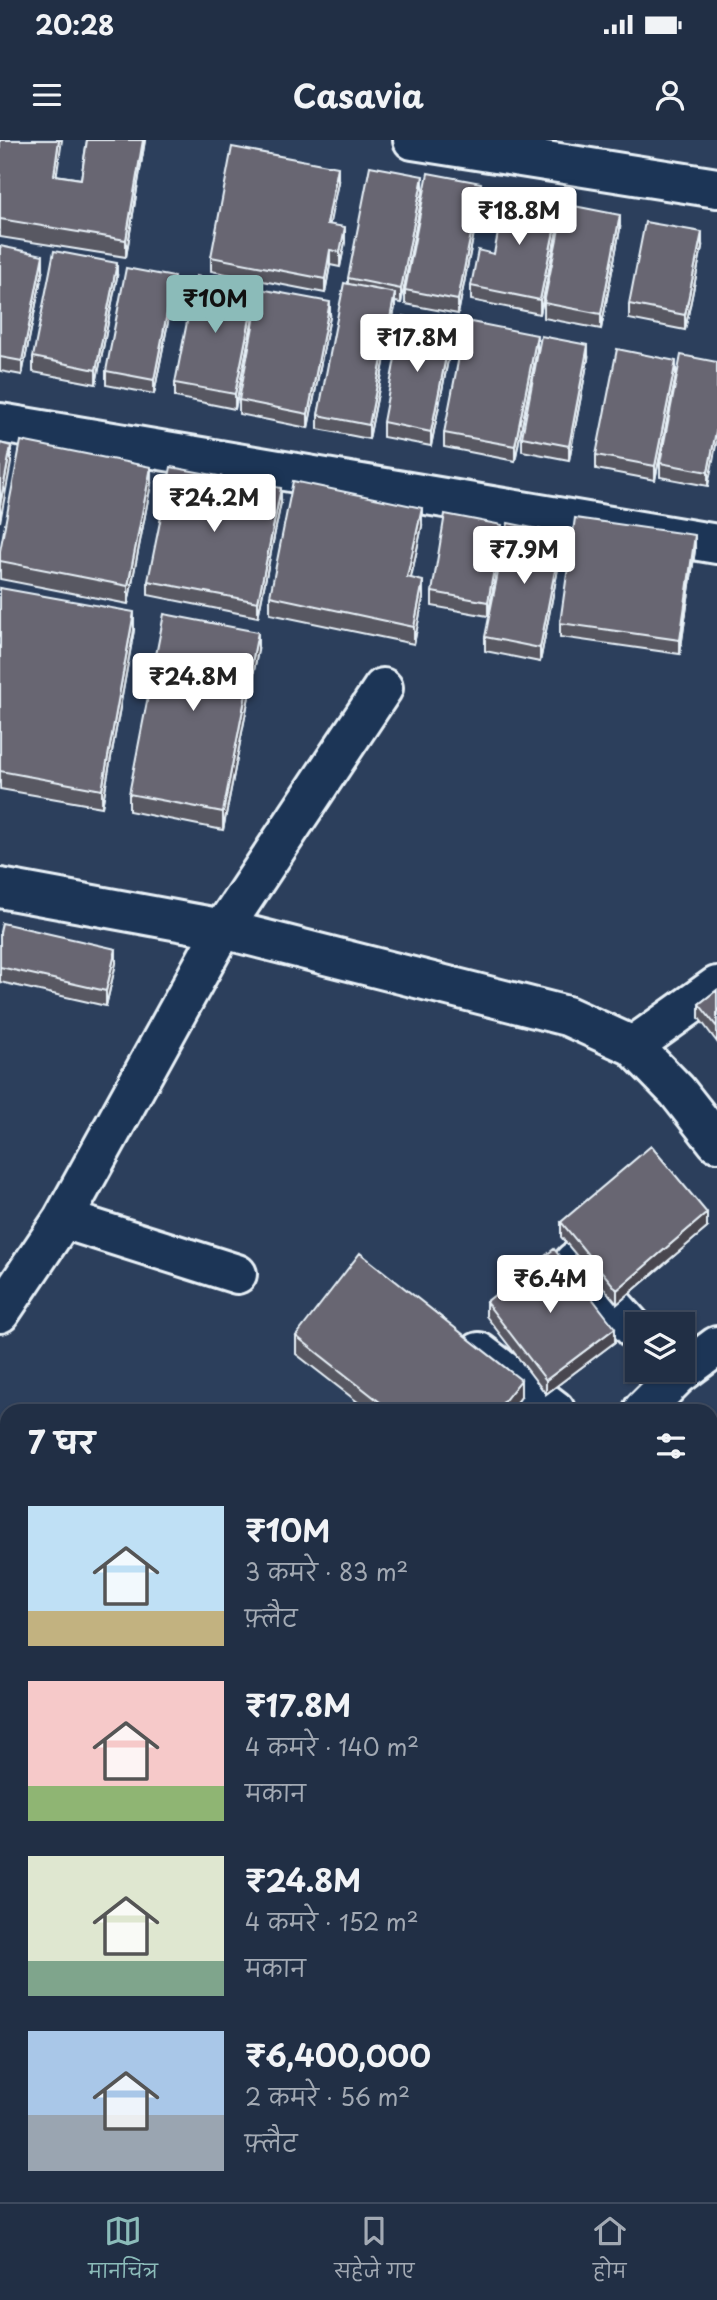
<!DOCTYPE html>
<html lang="hi">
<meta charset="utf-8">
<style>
:root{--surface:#212f45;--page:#2d3b50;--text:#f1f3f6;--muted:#a2a9b3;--line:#3e4a5e;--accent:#8bbbb9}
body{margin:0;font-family:"Playpen Sans","Playpen Sans Deva",sans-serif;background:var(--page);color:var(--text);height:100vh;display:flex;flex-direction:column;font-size:26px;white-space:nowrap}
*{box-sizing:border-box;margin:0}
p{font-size:23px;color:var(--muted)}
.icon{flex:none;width:38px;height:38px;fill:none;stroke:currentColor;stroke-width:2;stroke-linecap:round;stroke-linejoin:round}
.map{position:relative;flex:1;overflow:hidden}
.panel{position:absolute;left:0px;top:1264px;width:718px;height:800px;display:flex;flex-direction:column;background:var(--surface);border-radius:21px 21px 0 0;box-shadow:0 2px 5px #0004,0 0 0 2px var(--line)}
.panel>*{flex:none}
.controls{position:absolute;left:625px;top:1172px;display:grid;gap:14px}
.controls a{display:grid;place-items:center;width:70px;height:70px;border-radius:0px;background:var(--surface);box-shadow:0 2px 5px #0004,0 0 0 2px var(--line);font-size:35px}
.price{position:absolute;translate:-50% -60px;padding:0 16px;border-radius:7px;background:#fff;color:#222;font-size:23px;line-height:46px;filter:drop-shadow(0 2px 4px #0008)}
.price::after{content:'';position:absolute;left:50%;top:42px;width:21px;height:16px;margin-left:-10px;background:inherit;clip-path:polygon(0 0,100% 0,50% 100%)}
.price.selected{background:var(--accent);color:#111}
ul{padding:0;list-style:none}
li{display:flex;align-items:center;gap:21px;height:175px;padding:0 28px}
li span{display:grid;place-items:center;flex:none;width:196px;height:140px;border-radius:0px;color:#555}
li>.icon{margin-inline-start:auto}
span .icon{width:84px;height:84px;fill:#fffc;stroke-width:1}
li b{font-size:30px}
h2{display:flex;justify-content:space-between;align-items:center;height:84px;padding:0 28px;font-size:30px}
.status{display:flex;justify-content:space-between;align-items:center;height:49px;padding:0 35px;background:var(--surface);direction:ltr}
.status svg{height:19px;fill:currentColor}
header{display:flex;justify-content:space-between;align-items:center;height:91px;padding:0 28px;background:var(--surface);font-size:32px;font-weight:700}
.tab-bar{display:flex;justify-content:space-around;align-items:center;height:98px;border-top:2px solid var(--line);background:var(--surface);font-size:19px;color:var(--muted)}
.tab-bar a{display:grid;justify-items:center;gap:4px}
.tab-bar .selected{color:var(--accent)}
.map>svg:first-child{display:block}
.built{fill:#3e4b63}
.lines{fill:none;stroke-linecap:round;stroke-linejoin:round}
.minor-casing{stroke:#e8f1f8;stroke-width:44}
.minor{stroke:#1d3557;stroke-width:38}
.wall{fill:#595862;stroke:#e8f1f8;stroke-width:2}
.shaded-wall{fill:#494750;stroke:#e8f1f8;stroke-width:2}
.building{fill:#686672;stroke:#e8f1f8;stroke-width:2}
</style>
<div class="status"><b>20:28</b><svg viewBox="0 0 49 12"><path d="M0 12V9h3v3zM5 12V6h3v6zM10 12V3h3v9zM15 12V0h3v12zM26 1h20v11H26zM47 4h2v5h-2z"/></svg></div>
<header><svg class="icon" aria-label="menu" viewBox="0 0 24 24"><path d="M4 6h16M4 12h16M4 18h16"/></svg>Casavia<svg class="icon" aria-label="person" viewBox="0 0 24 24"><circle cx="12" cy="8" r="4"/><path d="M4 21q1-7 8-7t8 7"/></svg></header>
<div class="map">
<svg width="717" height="2062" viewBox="0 0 717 2062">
<rect width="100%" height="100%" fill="#2c3f5c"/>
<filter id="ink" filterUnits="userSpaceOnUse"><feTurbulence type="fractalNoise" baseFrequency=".0143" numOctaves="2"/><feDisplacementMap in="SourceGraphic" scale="14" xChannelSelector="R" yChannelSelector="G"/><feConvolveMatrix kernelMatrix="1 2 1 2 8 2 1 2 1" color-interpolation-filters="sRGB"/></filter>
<g filter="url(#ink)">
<path class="built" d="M 717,1690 L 717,1964 L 711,1970 L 710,1695 Z"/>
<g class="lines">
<defs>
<path id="minor" d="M 413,0 L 717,48
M 0,283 L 717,404
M 0,748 L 223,789 L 567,876 L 633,906 L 677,951 L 717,1002
M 633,906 L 717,846
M 63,1079 L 237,1134
M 574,1122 L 637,1192
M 0,1173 L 63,1079 L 223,789 L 383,548
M 479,1212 L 555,1270
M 643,1270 L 678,1235 L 717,1206
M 0,1479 L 7,1484
M 710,1512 L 717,1507
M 0,1599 L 7,1600
M 0,1809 L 5,1811 L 7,1823
M 0,1866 L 7,1859
M 0,2017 L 7,2008
M 706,2062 L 717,2054"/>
</defs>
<use href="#minor" class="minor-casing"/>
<use href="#minor" class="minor"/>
</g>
<path class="wall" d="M 0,0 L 56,35 L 81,39 L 87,0 L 145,0 L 126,117 L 0,97 Z
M 338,42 L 329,84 L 345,102 L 340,127 L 330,125 L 325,153 L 211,131 L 211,117 Z
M 423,51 L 401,163 L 395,162 L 395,167 L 369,299 L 318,289 L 318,275 L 348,144 L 348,138 Z
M 481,57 L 458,174 L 405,164 L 405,150 Z
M 560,75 L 540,174 L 471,160 L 471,146 L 494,114 Z
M 620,89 L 601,189 L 544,178 L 544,163 Z
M 0,106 L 43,129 L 22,235 L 0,231 Z
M 702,107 L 685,190 L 629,179 L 629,164 Z
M 117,137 L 96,244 L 33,232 L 33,217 Z
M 174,151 L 154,254 L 106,245 L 106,231 Z
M 256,162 L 235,269 L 175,257 L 175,243 Z
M 330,177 L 308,288 L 239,274 L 239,260 Z
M 452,200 L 431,306 L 383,297 L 383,282 Z
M 537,209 L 515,321 L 444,307 L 444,293 Z
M 588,219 L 569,320 L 522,311 L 522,297 Z
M 717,222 L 708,346 L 660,337 L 660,323 Z
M 676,235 L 655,340 L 596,329 L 596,315 Z
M 151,344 L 128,464 L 0,439 L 0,411 Z
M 281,362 L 258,477 L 148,455 L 148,441 Z
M 422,386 L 411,438 L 423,458 L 414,504 L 270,474 L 270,456 Z
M 502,399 L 488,476 L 432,466 L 432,452 Z
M 562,408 L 540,522 L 485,511 L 485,497 Z
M 695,410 L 680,514 L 560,497 L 560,483 Z
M 0,448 L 134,490 L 102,667 L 0,649 Z
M 258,510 L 223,690 L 129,671 L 129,654 Z
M 0,792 L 116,823 L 106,866 L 0,842 Z
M 717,850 L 717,902 L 699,878 L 699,864 Z
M 561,1082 L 707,1088 L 617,1164 L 561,1097 Z
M 486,1162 L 615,1202 L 546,1254 L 486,1176 Z
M 296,1196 L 521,1257 L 511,1270 L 368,1270 L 296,1214 Z
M 717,1510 L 717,1577 L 710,1569 L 710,1515 Z
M 7,1644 L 7,1770 L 0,1765 L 0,1653 Z
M 304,2056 L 407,2056 L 412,2062 L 308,2062 Z
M 443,2056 L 562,2056 L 552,2062 L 448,2062 Z"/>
<path class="shaded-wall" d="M 59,0 L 62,0 L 54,52 L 54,35 Z
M 143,0 L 145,0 L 126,117 L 126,100 Z
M 338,27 L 338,42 L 327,98 L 327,84 Z
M 423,36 L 423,51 L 401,163 L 401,149 Z
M 481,43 L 481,57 L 458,174 L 458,160 Z
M 560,61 L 560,75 L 540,174 L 540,160 Z
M 620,75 L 620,89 L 601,189 L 601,174 Z
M 345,87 L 345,102 L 340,127 L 340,112 Z
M 702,92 L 702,107 L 685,190 L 685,175 Z
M 330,110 L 330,125 L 325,153 L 325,139 Z
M 43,115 L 43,129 L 22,235 L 22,221 Z
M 117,123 L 117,137 L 96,244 L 96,230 Z
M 174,137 L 174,151 L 154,254 L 154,240 Z
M 256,148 L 256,162 L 235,269 L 235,254 Z
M 395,153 L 395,167 L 369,299 L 369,285 Z
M 330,162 L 330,177 L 308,288 L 308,274 Z
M 452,186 L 452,200 L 431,306 L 431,292 Z
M 537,195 L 537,209 L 515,321 L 515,306 Z
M 588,205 L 588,219 L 569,320 L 569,306 Z
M 676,221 L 676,235 L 655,340 L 655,326 Z
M 717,286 L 717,300 L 708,346 L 708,332 Z
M 11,306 L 11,323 L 0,382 L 0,365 Z
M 151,327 L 151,344 L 128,464 L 128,446 Z
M 281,348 L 281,362 L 258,477 L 258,462 Z
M 422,368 L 422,386 L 407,455 L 407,437 Z
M 502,385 L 502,399 L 488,476 L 488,462 Z
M 562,394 L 562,408 L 540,522 L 540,508 Z
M 695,395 L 695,410 L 680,514 L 680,500 Z
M 423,441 L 423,458 L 414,504 L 414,487 Z
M 134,472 L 134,490 L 102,667 L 102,650 Z
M 258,492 L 258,510 L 223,690 L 223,672 Z
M 116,809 L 116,823 L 106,866 L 106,851 Z
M 707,1073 L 707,1088 L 617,1164 L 617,1150 Z
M 615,1188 L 615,1202 L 546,1254 L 546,1240 Z
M 521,1240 L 521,1257 L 511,1270 L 497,1270 Z
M 717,1439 L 717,1457 L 710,1462 L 710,1444 Z
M 531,2056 L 562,2056 L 552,2062 L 521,2062 Z"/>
<path class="building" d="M 0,0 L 59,0 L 54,35 L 81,39 L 87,0 L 143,0 L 126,100 L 0,79 Z
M 232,7 L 338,27 L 327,84 L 345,87 L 340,112 L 330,110 L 325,139 L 211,117 Z
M 370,26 L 423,36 L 401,149 L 348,138 Z
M 428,33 L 481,43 L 458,160 L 405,150 Z
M 506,50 L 560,61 L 540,160 L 471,146 L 478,110 L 494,114 Z
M 564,64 L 620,75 L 601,174 L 544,163 Z
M 645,82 L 702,92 L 685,175 L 629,164 Z
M 0,106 L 43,115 L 22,221 L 0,217 Z
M 54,111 L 117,123 L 96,230 L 33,217 Z
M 126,128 L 174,137 L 154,240 L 106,231 Z
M 196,136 L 256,148 L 235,254 L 175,243 Z
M 344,143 L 395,153 L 369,285 L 318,275 Z
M 260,149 L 330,162 L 308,274 L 239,260 Z
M 403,176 L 452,186 L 431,292 L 383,282 Z
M 466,181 L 537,195 L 515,306 L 444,293 Z
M 541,196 L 588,205 L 569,306 L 522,297 Z
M 617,209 L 676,221 L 655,326 L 596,315 Z
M 681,215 L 717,222 L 717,286 L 708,332 L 660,323 Z
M 21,301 L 151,327 L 128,446 L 0,421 L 0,411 Z
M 0,303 L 11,306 L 0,365 Z
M 171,327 L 281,348 L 258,462 L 148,441 Z
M 293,341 L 422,368 L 407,437 L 423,441 L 414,487 L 270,456 Z
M 445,374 L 502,385 L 488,462 L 432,452 Z
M 575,378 L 695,395 L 680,500 L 560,483 Z
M 508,383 L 562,394 L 540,508 L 485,497 Z
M 0,448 L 134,472 L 102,650 L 0,631 Z
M 164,474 L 258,492 L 223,672 L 129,654 Z
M 2,783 L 116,809 L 106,851 L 0,827 L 0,792 Z
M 717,850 L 717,887 L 699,864 Z
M 651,1006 L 707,1073 L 617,1150 L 561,1082 Z
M 554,1109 L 615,1188 L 546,1240 L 486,1162 Z
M 360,1113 L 521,1240 L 497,1270 L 390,1270 L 296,1196 Z
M 717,1310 L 717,1439 L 710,1444 L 710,1315 Z
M 717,1510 L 717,1559 L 710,1551 L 710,1515 Z
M 7,1644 L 7,1752 L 0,1747 L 0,1653 Z
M 43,2056 L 128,2056 L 132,2062 L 36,2062 Z
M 200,2056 L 263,2056 L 269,2062 L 189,2062 Z
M 318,2056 L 407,2056 L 412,2062 L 322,2062 Z
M 457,2056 L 531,2056 L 521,2062 L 462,2062 Z"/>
</g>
</svg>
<div class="controls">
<a><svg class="icon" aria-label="layers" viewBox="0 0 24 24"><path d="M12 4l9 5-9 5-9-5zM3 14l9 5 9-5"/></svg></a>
</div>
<b class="price" style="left:519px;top:107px">₹18.8M</b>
<b class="price selected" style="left:215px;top:195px">₹10M</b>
<b class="price" style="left:417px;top:234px">₹17.8M</b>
<b class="price" style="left:214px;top:394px">₹24.2M</b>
<b class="price" style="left:524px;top:446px">₹7.9M</b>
<b class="price" style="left:193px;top:573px">₹24.8M</b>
<b class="price" style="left:550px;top:1175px">₹6.4M</b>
<section class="panel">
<h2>7 घर<svg class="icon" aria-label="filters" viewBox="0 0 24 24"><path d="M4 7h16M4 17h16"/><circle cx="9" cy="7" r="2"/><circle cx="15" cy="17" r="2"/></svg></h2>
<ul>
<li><span style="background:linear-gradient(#bfe0f5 75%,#c2b280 0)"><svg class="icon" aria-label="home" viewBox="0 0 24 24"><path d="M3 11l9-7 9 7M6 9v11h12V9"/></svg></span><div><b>₹10M</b><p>3 कमरे · 83 m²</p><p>फ़्लैट</p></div></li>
<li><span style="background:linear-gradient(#f6c9c9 75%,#8fb573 0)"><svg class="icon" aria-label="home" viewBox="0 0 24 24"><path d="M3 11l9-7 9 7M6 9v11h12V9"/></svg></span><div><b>₹17.8M</b><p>4 कमरे · 140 m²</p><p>मकान</p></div></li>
<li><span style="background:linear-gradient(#dfe7d0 75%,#7fa58c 0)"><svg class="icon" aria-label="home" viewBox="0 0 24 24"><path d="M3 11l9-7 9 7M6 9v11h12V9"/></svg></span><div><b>₹24.8M</b><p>4 कमरे · 152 m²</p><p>मकान</p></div></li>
<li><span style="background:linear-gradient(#a9c7e8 60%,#9aa5b1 0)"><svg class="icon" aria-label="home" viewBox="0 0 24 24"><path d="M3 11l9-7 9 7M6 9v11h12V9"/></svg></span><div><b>₹6,400,000</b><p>2 कमरे · 56 m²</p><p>फ़्लैट</p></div></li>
</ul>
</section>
</div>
<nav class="tab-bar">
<a class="selected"><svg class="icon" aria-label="map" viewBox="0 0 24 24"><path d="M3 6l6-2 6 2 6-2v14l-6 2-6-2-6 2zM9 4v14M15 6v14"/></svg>मानचित्र</a>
<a><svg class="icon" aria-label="saved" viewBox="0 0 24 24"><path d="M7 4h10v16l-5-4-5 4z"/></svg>सहेजे गए</a>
<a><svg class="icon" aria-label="home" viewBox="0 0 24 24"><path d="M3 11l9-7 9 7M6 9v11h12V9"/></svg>होम</a>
</nav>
